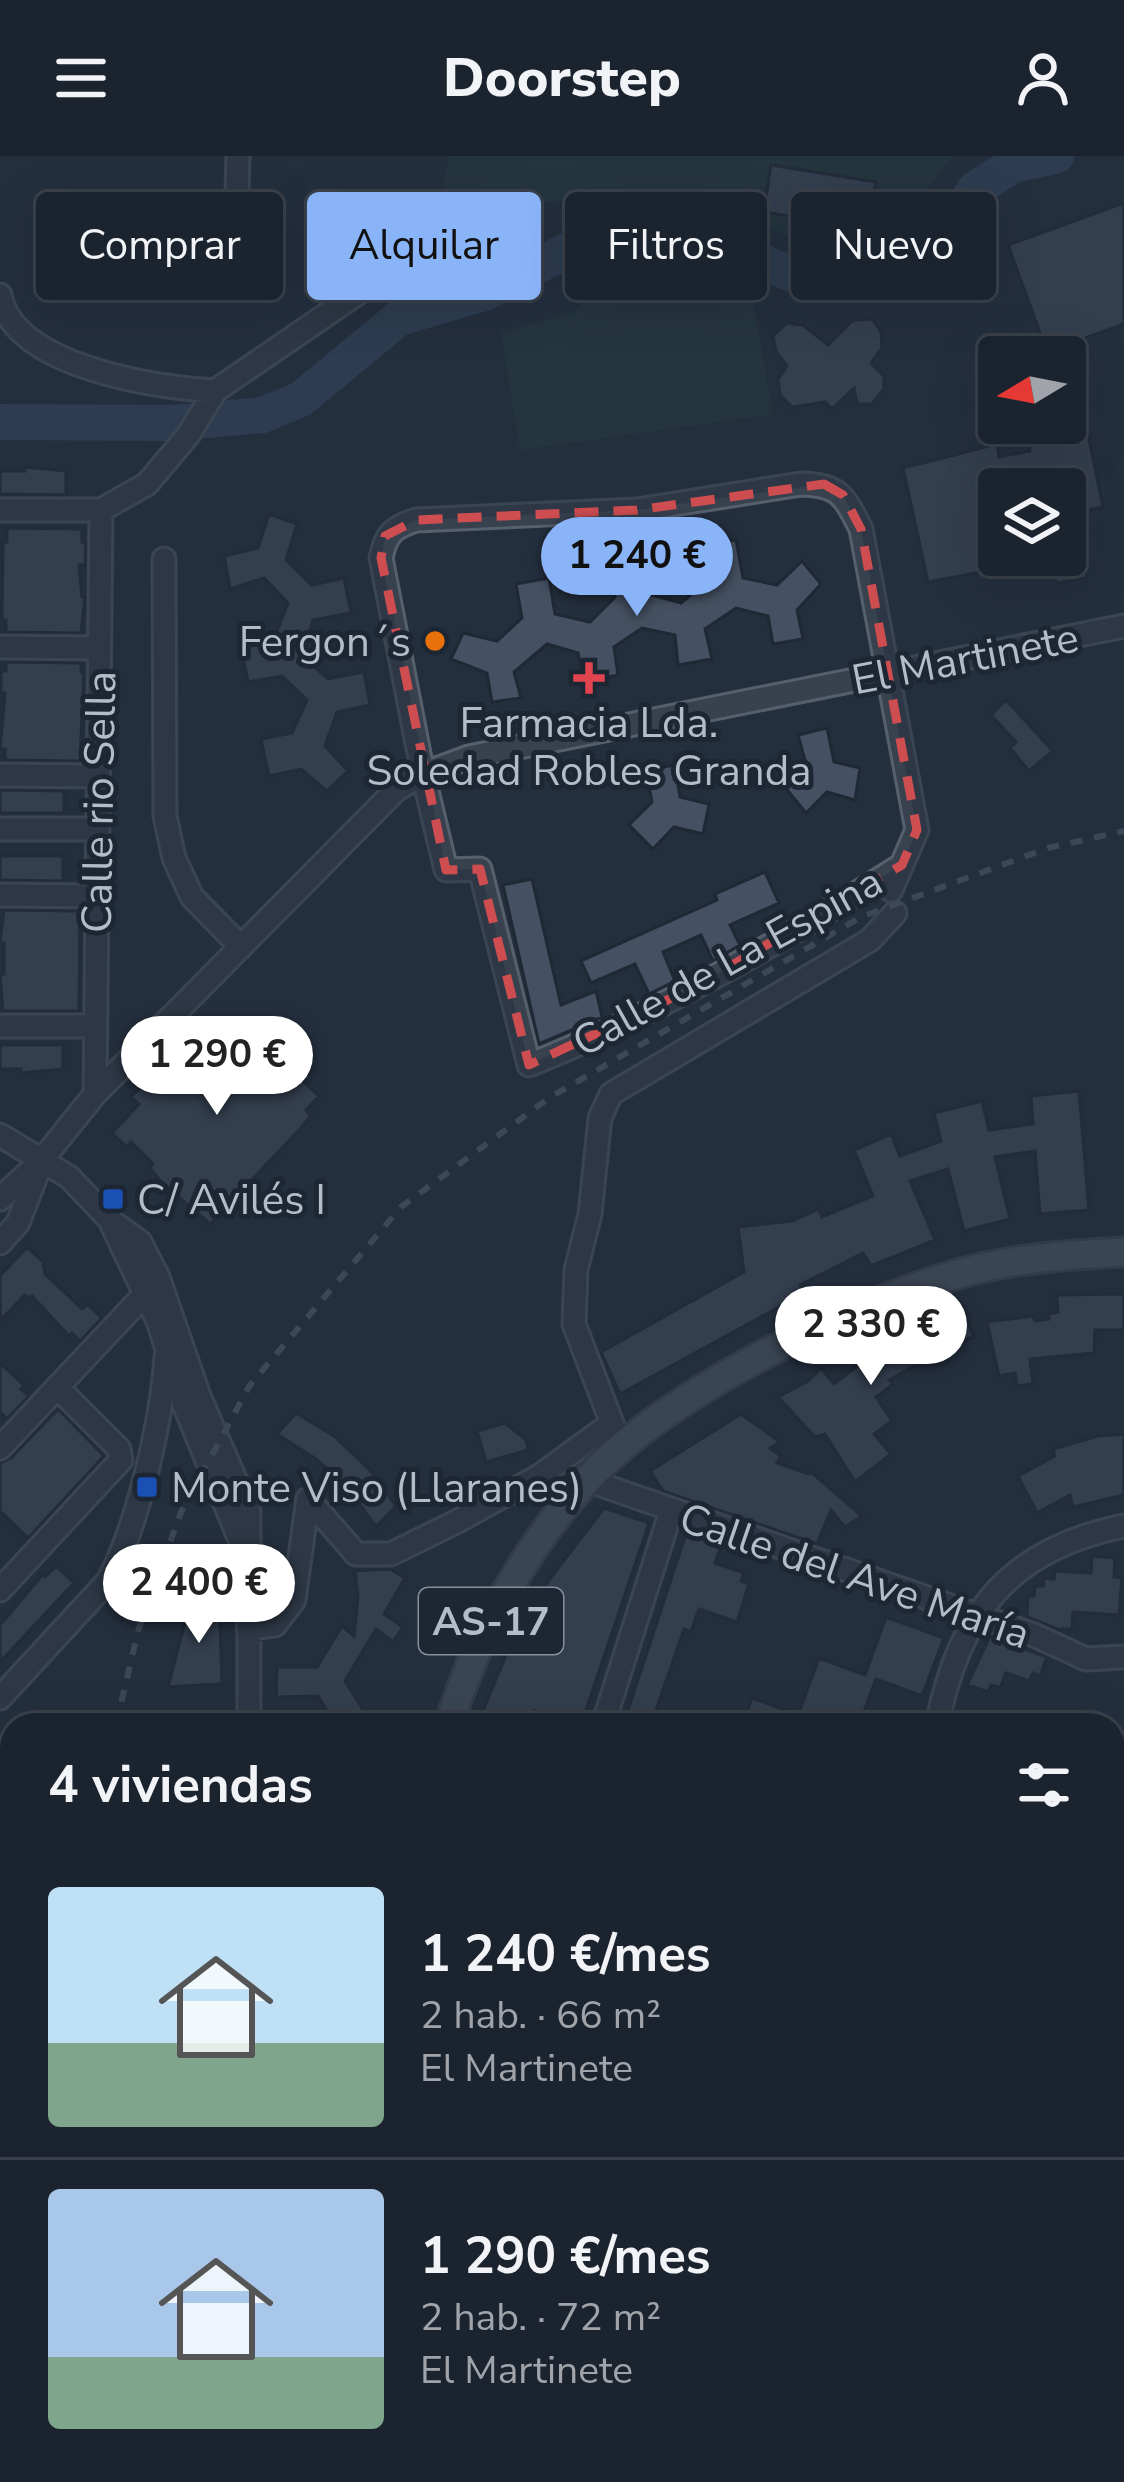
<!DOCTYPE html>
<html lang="es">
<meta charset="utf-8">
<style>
:root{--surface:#1b232e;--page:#282f3a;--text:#f1f3f6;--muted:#a0a4aa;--line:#39404a;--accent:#8ab4f8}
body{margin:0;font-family:"Nunito Sans",sans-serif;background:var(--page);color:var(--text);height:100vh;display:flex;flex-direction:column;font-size:45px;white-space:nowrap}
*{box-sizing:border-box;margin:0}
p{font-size:39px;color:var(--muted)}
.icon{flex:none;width:66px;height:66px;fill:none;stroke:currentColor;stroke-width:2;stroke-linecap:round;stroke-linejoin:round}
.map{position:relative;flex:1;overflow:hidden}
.sheet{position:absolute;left:0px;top:1557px;width:1125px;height:771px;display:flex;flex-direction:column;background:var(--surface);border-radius:36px 36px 0 0;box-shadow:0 12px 48px #0002,0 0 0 3px var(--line)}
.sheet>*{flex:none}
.top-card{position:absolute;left:36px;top:36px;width:1053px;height:108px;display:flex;gap:24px}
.needle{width:78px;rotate:260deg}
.tools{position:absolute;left:978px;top:180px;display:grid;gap:24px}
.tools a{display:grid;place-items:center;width:108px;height:108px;border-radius:12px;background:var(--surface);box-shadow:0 12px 48px #0002,0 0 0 3px var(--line);font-size:60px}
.price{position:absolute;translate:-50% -102px;padding:0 27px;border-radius:42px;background:#fff;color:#222;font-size:39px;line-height:78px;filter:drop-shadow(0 3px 6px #0008)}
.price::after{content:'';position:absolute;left:50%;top:72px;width:36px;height:27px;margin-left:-18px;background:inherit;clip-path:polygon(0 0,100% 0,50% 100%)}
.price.selected{background:var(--accent);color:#111}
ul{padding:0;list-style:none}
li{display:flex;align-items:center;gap:36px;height:300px;padding:0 48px}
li+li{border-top:3px solid var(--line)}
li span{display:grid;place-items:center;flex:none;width:336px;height:240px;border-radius:12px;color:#555}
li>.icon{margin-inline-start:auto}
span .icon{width:144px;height:144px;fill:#fffc;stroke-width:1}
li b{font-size:51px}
h2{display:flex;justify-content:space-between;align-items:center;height:144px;padding:0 48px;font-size:51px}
.pill{padding:0 42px;border-radius:12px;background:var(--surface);box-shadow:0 12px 48px #0002,0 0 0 3px var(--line);font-size:42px;line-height:108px}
.pill.selected{background:var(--accent);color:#111}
header{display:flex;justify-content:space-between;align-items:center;height:156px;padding:0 48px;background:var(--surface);font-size:54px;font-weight:800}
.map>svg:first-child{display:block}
.green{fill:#263c3f}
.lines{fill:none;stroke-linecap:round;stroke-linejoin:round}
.river{stroke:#394c67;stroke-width:36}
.building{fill:#455162;stroke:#1f2835;stroke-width:3}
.minor-casing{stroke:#565f6c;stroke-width:27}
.major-casing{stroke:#414a57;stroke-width:33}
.minor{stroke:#38414e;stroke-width:21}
.major{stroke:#56606e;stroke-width:27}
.rail{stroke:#5a6575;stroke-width:6;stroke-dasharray:12 12;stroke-linecap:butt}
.marked{fill:none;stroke:#ce4d50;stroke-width:9;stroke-dasharray:24 15;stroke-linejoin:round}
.food-dot{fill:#e8710a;stroke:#1d2633;stroke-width:4.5}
.health-dot{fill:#e0444e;stroke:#1d2633;stroke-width:4.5}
.transit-dot{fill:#1a4fb4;stroke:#1d2633;stroke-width:4.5}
.labels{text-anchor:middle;stroke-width:10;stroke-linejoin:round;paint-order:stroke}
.shield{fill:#1d2633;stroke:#878f9c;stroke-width:3}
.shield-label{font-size:39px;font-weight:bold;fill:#b4bcc9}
.poi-label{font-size:42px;fill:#b4bcc9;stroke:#1d2633;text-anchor:start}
.street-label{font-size:42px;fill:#b4bcc9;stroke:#1d2633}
</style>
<header><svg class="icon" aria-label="menu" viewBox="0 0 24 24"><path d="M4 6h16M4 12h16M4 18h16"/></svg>Doorstep<svg class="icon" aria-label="person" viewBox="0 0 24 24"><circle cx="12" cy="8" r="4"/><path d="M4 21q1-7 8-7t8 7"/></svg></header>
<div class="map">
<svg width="1124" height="2326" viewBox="0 0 1124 2326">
<rect width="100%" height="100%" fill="#242f3e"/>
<path class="green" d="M 449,0 L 952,0 L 889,85 L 828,98 L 756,66 L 598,38 L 436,65 Z
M 626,101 L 710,112 L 752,140 L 773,258 L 520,294 L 501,177 L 576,155 L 608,110 Z
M 1124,1845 L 1124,2136 L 1113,2113 L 1113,1850 Z"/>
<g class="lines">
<path class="river" d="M 0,266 L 174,267 L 263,259 L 301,243 L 399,162 L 484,137 L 607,74 L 641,65 L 690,69 L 726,82 L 766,108 L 813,126 L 855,128 L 901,119 L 930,105 L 975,33 L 1013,9 L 1056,0"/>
</g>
<path class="building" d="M 771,9 L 876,26 L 868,73 L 764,56 Z
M 1124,47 L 1124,168 L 1047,196 L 1008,89 Z
M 872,163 L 881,176 L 882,192 L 871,207 L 884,220 L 884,233 L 872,248 L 857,248 L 854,232 L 832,253 L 825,246 L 792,251 L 780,239 L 778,223 L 787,210 L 776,195 L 773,180 L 787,167 L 803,169 L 828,189 L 853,164 Z
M 1086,269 L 1103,351 L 1065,358 L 1065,333 L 999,333 L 999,399 L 1035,399 L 1035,406 L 928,426 L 903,312 L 997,288 L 999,301 L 1030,295 L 1027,281 Z
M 25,311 L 66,315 L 66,339 L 0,338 L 0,315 L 25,315 Z
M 269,358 L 297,368 L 286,404 L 312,429 L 344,422 L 351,457 L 313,464 L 302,500 L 328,523 L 364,516 L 370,549 L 337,556 L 325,590 L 348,615 L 327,635 L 301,613 L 269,620 L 261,583 L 292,577 L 307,544 L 282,520 L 248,526 L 241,491 L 274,483 L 288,447 L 264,422 L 230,433 L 224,400 L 258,392 Z
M 7,372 L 82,373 L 82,386 L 86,386 L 85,409 L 79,409 L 82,441 L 85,441 L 81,477 L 6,476 L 6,464 L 2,464 L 3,386 L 7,386 Z
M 736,384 L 743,422 L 777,429 L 802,405 L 821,428 L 797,454 L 803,483 L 773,488 L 768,460 L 736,452 L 705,473 L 712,503 L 678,509 L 675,479 L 642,472 L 614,491 L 618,519 L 584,526 L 578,497 L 547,488 L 514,516 L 521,542 L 492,546 L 487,517 L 451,503 L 463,477 L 497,485 L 522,462 L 516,428 L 549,422 L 555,458 L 590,466 L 615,441 L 608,410 L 642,402 L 649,438 L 681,447 L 707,425 L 702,389 Z
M 1081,389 L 1087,422 L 1056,427 L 1051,399 L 1065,399 L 1065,392 Z
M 6,506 L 81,507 L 81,516 L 84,516 L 80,605 L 5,604 L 5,593 L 0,593 L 5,537 L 1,537 L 1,515 L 6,515 Z
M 1006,544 L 1053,595 L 1029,615 L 1010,592 L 1016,586 L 991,559 Z
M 827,572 L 834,606 L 860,612 L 855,644 L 827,636 L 806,657 L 784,630 L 807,611 L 798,579 Z
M 675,609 L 680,641 L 709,648 L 703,678 L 674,671 L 653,693 L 629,669 L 652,646 L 646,614 Z
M 0,634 L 64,635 L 64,657 L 0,657 Z
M 0,700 L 63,700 L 63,725 L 0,724 Z
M 765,716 L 779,747 L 730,769 L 740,789 L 713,805 L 701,779 L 663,796 L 675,825 L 649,838 L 635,808 L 591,827 L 581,805 L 717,744 L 715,738 Z
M 532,723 L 561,849 L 596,835 L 602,861 L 539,888 L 503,729 Z
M 4,754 L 80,755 L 79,855 L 3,855 L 0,818 L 4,818 L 4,787 L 0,786 Z
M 221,866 L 239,868 L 248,874 L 319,940 L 306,954 L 311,960 L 299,974 L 210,1068 L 162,1027 L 150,1012 L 153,1008 L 131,986 L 127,991 L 112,977 L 139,948 L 131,941 L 166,904 L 174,910 Z
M 0,889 L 63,889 L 63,913 L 21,917 L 21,913 L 0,913 Z
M 1079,935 L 1089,1054 L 1040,1058 L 1035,995 L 995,1001 L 1010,1063 L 964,1075 L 948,1013 L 910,1025 L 935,1084 L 871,1110 L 863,1097 L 800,1129 L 803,1138 L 620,1238 L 601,1196 L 744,1116 L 738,1071 L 792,1065 L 819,1053 L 822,1061 L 873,1040 L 854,994 L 891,978 L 900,1000 L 941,985 L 934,957 L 982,945 L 989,974 L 1033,968 L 1031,940 Z
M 27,1091 L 43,1106 L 45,1118 L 61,1133 L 82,1153 L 87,1148 L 102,1162 L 80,1185 L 72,1177 L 69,1180 L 32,1140 L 29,1143 L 25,1139 L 0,1165 L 0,1120 Z
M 1124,1138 L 1124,1174 L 1095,1174 L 1094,1197 L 1030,1203 L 1033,1228 L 1017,1230 L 1015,1217 L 999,1220 L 987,1166 L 1033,1160 L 1035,1165 L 1049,1163 L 1048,1158 L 1058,1156 L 1057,1139 Z
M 961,1150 L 974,1181 L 927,1195 L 931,1201 L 889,1224 L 893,1228 L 876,1241 L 892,1265 L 874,1278 L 891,1298 L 855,1326 L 825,1278 L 815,1281 L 778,1241 L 808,1225 L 821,1212 L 834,1228 L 873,1198 L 860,1185 L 914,1157 L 917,1165 Z
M 0,1207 L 24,1229 L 21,1233 L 29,1240 L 7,1263 L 0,1256 Z
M 58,1253 L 104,1300 L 28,1382 L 0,1355 L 0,1307 L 11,1302 Z
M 296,1257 L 334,1280 L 370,1314 L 396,1350 L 376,1371 L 349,1333 L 316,1303 L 277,1278 Z
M 741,1258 L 780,1286 L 770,1292 L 781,1300 L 777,1307 L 809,1318 L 811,1316 L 862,1360 L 845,1371 L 831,1354 L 817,1388 L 663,1335 L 650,1315 Z
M 505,1267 L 526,1284 L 528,1294 L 486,1306 L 477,1275 Z
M 1124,1278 L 1124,1339 L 1073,1351 L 1070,1339 L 1037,1357 L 1018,1320 L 1055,1300 L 1053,1293 L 1098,1280 Z
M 604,1352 L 649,1367 L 581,1569 L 533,1554 L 527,1569 L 477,1569 L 514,1480 L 549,1424 Z
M 687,1375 L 722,1387 L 715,1407 L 744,1417 L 741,1425 L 749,1428 L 737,1466 L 699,1453 L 691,1476 L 684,1473 L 651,1569 L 623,1569 Z
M 1092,1400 L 1115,1402 L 1114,1421 L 1122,1422 L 1119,1459 L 1073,1456 L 1072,1473 L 1057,1473 L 1027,1461 L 1028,1440 L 1034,1440 L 1035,1430 L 1043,1430 L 1044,1422 L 1054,1423 L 1055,1415 L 1091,1417 Z
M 56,1410 L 74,1427 L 0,1506 L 0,1469 L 43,1418 L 45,1421 Z
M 390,1413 L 405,1422 L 384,1458 L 403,1471 L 393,1486 L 376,1473 L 345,1525 L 367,1560 L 356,1569 L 335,1569 L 318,1540 L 276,1541 L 277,1511 L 317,1511 L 342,1470 L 354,1480 L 358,1440 L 355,1415 Z
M 219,1441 L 222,1528 L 168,1531 L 191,1443 Z
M 886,1461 L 944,1482 L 922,1540 L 876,1523 L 859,1569 L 825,1569 L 798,1559 L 819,1502 L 865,1519 Z
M 990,1480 L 1047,1501 L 1040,1520 L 1033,1517 L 1029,1525 L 1006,1517 L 1000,1532 L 991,1529 L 988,1536 L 967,1529 Z
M 752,1542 L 820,1567 L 820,1569 L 742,1569 Z"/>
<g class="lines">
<defs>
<path id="minor" d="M 237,35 L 238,0
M 0,139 C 14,211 154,231 215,235
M 0,354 L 101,354
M 101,354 L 147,328 L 189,278 L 215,235 L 444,78
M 164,403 L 165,660 L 174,702 L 192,741 L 241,791
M 0,491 L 99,492
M 0,619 L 98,620
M 0,673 L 98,673
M 891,734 L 917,674 L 861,373 C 844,340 840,329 801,328 L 637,354 L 416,364 C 392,372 386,378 381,402 L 423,618 L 446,714 L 480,713 L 529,909 C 660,857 782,785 902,709
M 0,739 L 97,740
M 0,870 L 96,870
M 95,938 L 101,354
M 0,979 L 69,1021 L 111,1065 L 140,1086 L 158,1121 L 199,1240 L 249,1355 L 249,1569
M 0,1043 L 42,1004 L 95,938 L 396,634 L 423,618 L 469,601 L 1124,470
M 112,1069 L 158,1165 L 185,1251 L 240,1384
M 0,1087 L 18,1067 L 40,1010
M 621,1291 L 574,1168 L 576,1114 L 590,1058 L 600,962 L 611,938 L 870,784 L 895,757
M 0,1292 L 146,1137
M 587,1324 L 1034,1479 L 1086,1503 L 1124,1501
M 0,1434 L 121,1304 L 119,1293 L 57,1231
M 248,1472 L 275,1469 L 294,1444 L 308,1343 L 356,1398 L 391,1398 L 456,1366 L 541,1319 L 612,1267
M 0,1542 L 108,1425 C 138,1370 162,1263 166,1200
M 603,1569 L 671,1355
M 937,1569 C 959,1457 1009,1393 1124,1370
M 1113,1828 L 1124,1824
M 1113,2144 L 1124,2170
M 592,2316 L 593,2326
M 749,2316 L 750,2326
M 904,2316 L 905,2326"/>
<path id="major" d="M 449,1569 C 476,1480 524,1393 587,1324 C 666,1237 848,1149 961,1117 C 1014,1102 1069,1099 1124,1096
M 437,2316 L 437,2326"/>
</defs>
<use href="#minor" class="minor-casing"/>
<use href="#major" class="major-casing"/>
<use href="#minor" class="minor"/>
<use href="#major" class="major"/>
<path class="rail" d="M 116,1569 L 138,1475 L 181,1356 L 250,1229 L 401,1051 L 549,942 L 861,761 L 1048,692 L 1124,675
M 252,2316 L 255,2326"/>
</g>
<path d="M0 0H1124V2326H0ZM 824,328 L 843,339 L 861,373 L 917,674 L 902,709 L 695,831 L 529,909 L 480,713 L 446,714 L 381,402 L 385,380 L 416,364 L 637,354 Z" fill="#242f3e" fill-opacity=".55" fill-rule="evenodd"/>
<path class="marked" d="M 824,328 L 843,339 L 861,373 L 917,674 L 902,709 L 695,831 L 529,909 L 480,713 L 446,714 L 381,402 L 385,380 L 416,364 L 637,354 Z"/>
<circle class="food-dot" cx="435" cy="485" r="12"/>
<path class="health-dot" d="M583 504h12v12h12v12h-12v12h-12v-12h-12v-12h12z"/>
<g class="transit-dot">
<rect x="101" y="1031" width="24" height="24" rx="6"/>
<rect x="135" y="1319" width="24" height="24" rx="6"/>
</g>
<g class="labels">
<rect class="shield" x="419" y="1432" width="144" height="66" rx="9"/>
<g class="shield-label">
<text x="491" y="1479">AS-17</text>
</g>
<g class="poi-label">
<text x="411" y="500" text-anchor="end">Fergon´s</text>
<text x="589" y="581" text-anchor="middle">Farmacia Lda.<tspan x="589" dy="48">Soledad Robles Granda</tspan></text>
<text x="137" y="1058">C/ Avilés I</text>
<text x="171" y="1346">Monte Viso (Llaranes)</text>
</g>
<g class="street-label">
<text transform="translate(965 502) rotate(-11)" y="15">El Martinete</text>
<text transform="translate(98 646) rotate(-89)" y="15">Calle rio Sella</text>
<text transform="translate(727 805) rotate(-29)" y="15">Calle de La Espina</text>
<text transform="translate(855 1419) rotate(19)" y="15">Calle del Ave María</text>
</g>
</g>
</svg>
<div class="tools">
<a><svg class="needle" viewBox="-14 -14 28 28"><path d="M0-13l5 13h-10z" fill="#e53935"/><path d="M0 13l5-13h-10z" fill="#a0a4aa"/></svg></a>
<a><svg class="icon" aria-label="layers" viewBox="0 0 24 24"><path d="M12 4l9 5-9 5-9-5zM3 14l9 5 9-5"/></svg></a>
</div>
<b class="price selected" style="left:637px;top:463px">1 240 €</b>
<b class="price" style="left:217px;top:962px">1 290 €</b>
<b class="price" style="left:871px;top:1232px">2 330 €</b>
<b class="price" style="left:199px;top:1490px">2 400 €</b>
<div class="top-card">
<a class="pill">Comprar</a>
<a class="pill selected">Alquilar</a>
<a class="pill">Filtros</a>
<a class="pill">Nuevo</a>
</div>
<section class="sheet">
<h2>4 viviendas<svg class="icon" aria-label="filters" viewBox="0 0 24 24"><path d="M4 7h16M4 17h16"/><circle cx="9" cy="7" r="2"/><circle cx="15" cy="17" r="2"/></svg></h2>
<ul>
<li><span style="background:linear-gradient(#bfe0f5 65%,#7fa58c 0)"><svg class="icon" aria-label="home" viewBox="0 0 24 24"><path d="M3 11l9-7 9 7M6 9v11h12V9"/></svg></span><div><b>1 240 €/mes</b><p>2 hab. · 66 m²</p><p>El Martinete</p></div></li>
<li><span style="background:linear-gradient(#a9c7e8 70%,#7fa58c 0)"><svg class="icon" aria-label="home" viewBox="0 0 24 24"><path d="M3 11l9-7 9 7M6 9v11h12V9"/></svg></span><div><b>1 290 €/mes</b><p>2 hab. · 72 m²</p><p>El Martinete</p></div></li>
</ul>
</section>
</div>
